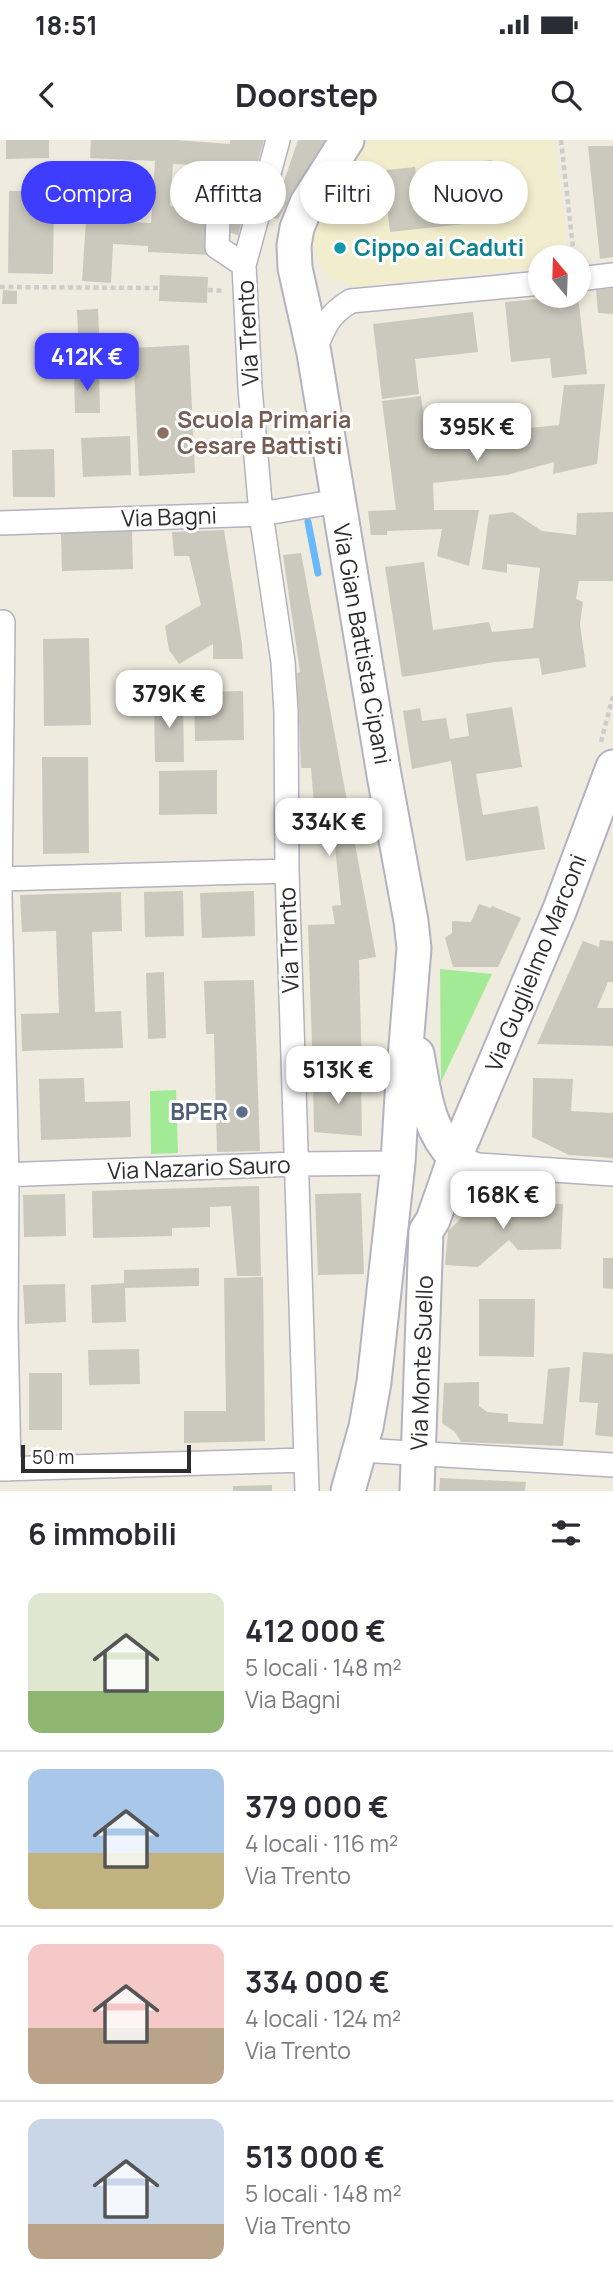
<!DOCTYPE html>
<html lang="it">
<meta charset="utf-8">
<style>
:root{--surface:#fff;--page:#f7f7f7;--text:#2b2b33;--muted:#7c7c81;--line:#e1e1e2;--accent:#3d3cff}
body{margin:0;font-family:Manrope,sans-serif;background:var(--page);color:var(--text);height:100vh;display:flex;flex-direction:column;font-size:26px;white-space:nowrap}
*{box-sizing:border-box;margin:0}
p{font-size:23px;color:var(--muted)}
.icon{flex:none;width:38px;height:38px;fill:none;stroke:currentColor;stroke-width:2;stroke-linecap:round;stroke-linejoin:round}
.map{position:relative;height:1351px;overflow:hidden}
.panel{display:flex;flex-direction:column;background:var(--surface);flex:1}
.panel>*{flex:none}
.top-card{position:absolute;left:21px;top:21px;width:572px;height:63px;display:flex;gap:14px}
.needle{width:46px;rotate:341deg}
.tools{position:absolute;left:528px;top:105px;display:grid;gap:14px}
.tools a{display:grid;place-items:center;width:63px;height:63px;border-radius:50%;background:var(--surface);box-shadow:0 4px 10px #0003;font-size:35px}
.scale{position:absolute;left:21px;bottom:18px;width:170px;box-sizing:border-box;padding-left:7px;border:4px solid #2d2d2d;border-top:0;font-size:19px;line-height:24px;white-space:nowrap;color:#2d2d2d;-webkit-text-stroke:5px #fff;paint-order:stroke}
.price{position:absolute;translate:-50% -60px;padding:0 16px;border-radius:14px;background:#fff;color:#222;font-size:23px;line-height:46px;filter:drop-shadow(0 2px 4px #0008)}
.price::after{content:'';position:absolute;left:50%;top:42px;width:21px;height:16px;margin-left:-10px;background:inherit;clip-path:polygon(0 0,100% 0,50% 100%)}
.price.active{background:var(--accent);color:#fff}
ul{padding:0;list-style:none}
li{display:flex;align-items:center;gap:21px;height:175px;padding:0 28px}
li+li{border-top:2px solid var(--line)}
li span{display:grid;place-items:center;flex:none;width:196px;height:140px;border-radius:14px;color:#555}
li>.icon{margin-inline-start:auto}
span .icon{width:84px;height:84px;fill:#fffc;stroke-width:1}
li b{font-size:30px}
h2{display:flex;justify-content:space-between;align-items:center;height:84px;padding:0 28px;font-size:30px}
.pill{padding:0 24px;border-radius:32px;background:var(--surface);box-shadow:0 4px 10px #0003;font-size:24px;line-height:63px}
.pill.active{background:var(--accent);color:#fff}
.status{display:flex;justify-content:space-between;align-items:center;height:49px;padding:0 35px;background:var(--surface);direction:ltr}
.status svg{height:19px;fill:currentColor}
header{display:flex;justify-content:space-between;align-items:center;height:91px;padding:0 28px;background:var(--surface);font-size:32px;font-weight:700}
.map>svg:first-child{display:block}
.education{fill:#f2edcd}
.green{fill:#a3ea97}
.lines{fill:none;stroke-linecap:round;stroke-linejoin:round}
.stream{stroke:#69b8fa;stroke-width:7}
.building{fill:#cbc9bd}
.service-casing{stroke:#b2b2c2;stroke-width:16}
.minor-casing{stroke:#b2b2c2;stroke-width:26}
.secondary-casing{stroke:#b2b2c2;stroke-width:37}
.path{stroke:#cdcdcd;stroke-width:4.5;stroke-dasharray:5 3.5;stroke-linecap:butt}
.service{stroke:#fff;stroke-width:12}
.minor{stroke:#fff;stroke-width:23}
.secondary{stroke:#fff;stroke-width:33}
.culture-dot{fill:#0f9aa8;stroke:#fff;stroke-width:2.5}
.education-dot{fill:#8d6e63;stroke:#fff;stroke-width:2.5}
.service-dot{fill:#5c6f8a;stroke:#fff;stroke-width:2.5}
.labels{text-anchor:middle;stroke-width:6;stroke-linejoin:round;paint-order:stroke}
.culture-label{font-size:23px;font-weight:bold;fill:#0d838f;stroke:#fff;text-anchor:start}
.street-label{font-size:23px;fill:#2d2d2d;stroke:#fff}
.education-label{font-size:23px;font-weight:bold;fill:#785e54;stroke:#fff;text-anchor:start}
.service-label{font-size:23px;font-weight:bold;fill:#4e5e75;stroke:#fff;text-anchor:end}
</style>
<div class="status"><b>18:51</b><svg viewBox="0 0 49 12"><path d="M0 12V9h3v3zM5 12V6h3v6zM10 12V3h3v9zM15 12V0h3v12zM26 1h20v11H26zM47 4h2v5h-2z"/></svg></div>
<header><svg class="icon" aria-label="back" viewBox="0 0 24 24"><path d="M15 5l-7 7 7 7"/></svg>Doorstep<svg class="icon" aria-label="search" viewBox="0 0 24 24"><circle cx="10" cy="10" r="6"/><path d="M15 15l6 6"/></svg></header>
<div class="map">
<svg width="613" height="1351" viewBox="0 0 613 1351">
<rect width="100%" height="100%" fill="#efebde"/>
<path class="education" d="M 368,0 L 554,0 L 568,117 L 541,117 L 541,127 L 356,147 L 332,138 L 323,129 L 314,108 L 314,86 Z"/>
<path class="green" d="M 440,829 L 492,834 L 441,942 Z
M 176,950 L 178,1013 L 151,1014 L 150,951 Z"/>
<g class="lines">
<path class="stream" d="M 308,382 L 318,433"/>
</g>
<path class="building" d="M 6,0 L 49,0 L 49,18 L 6,19 Z
M 91,0 L 176,0 L 230,4 L 230,0 L 264,0 L 238,95 L 222,90 L 229,37 L 215,34 L 216,26 L 173,24 L 170,66 L 213,68 L 210,115 L 148,112 L 148,106 L 113,104 L 111,143 L 82,141 L 87,64 L 116,66 L 115,81 L 151,83 L 155,21 L 90,18 Z
M 298,0 L 325,0 L 302,42 L 300,41 L 278,79 L 273,78 L 277,62 Z
M 588,6 L 613,6 L 613,117 L 600,119 Z
M 492,20 L 494,42 L 488,43 L 492,81 L 390,92 L 386,58 L 380,59 L 377,31 L 415,27 L 417,47 L 453,43 L 451,24 Z
M 9,51 L 54,51 L 53,134 L 8,133 Z
M 160,135 L 208,137 L 207,163 L 159,161 Z
M 613,148 L 613,174 L 598,173 L 596,150 Z
M 3,150 L 17,151 L 17,164 L 2,164 Z
M 568,156 L 578,156 L 587,234 L 552,238 L 550,218 L 511,222 L 505,162 Z
M 98,169 L 100,213 L 79,214 L 77,170 Z
M 473,172 L 478,212 L 415,219 L 419,254 L 382,259 L 373,184 Z
M 189,205 L 195,333 L 139,336 L 133,208 Z
M 74,233 L 99,233 L 100,273 L 75,273 Z
M 605,244 L 597,324 L 553,334 L 554,322 L 507,335 L 433,343 L 434,370 L 479,370 L 469,426 L 437,416 L 442,389 L 387,391 L 387,395 L 371,395 L 368,371 L 396,370 L 382,261 L 421,256 L 428,308 L 475,298 L 474,293 L 506,286 L 508,290 L 559,285 L 564,245 Z
M 130,296 L 131,335 L 83,337 L 81,298 Z
M 54,309 L 55,357 L 13,357 L 12,310 Z
M 513,372 L 542,391 L 576,395 L 577,373 L 613,372 L 613,441 L 579,441 L 576,459 L 583,462 L 580,484 L 586,527 L 542,535 L 539,518 L 495,522 L 402,537 L 385,427 L 424,422 L 433,490 L 489,482 L 492,492 L 533,488 L 540,428 L 507,424 L 507,433 L 482,429 L 489,375 Z
M 224,390 L 242,504 L 243,519 L 213,519 L 213,504 L 179,524 L 169,510 L 165,486 L 201,465 L 189,416 L 174,416 L 172,392 Z
M 132,391 L 133,429 L 62,431 L 61,393 Z
M 301,413 L 376,817 L 359,820 L 362,933 L 313,935 L 308,785 L 335,784 L 332,766 L 341,765 L 334,697 L 306,699 L 306,677 L 315,676 L 311,628 L 301,628 L 297,533 L 300,532 L 283,415 Z
M 89,498 L 91,585 L 44,586 L 43,499 Z
M 243,551 L 244,600 L 195,601 L 194,552 Z
M 183,558 L 184,622 L 155,622 L 154,559 Z
M 512,567 L 522,627 L 476,634 L 483,675 L 538,666 L 545,709 L 466,721 L 451,621 L 412,629 L 403,571 L 420,568 L 422,581 L 446,578 L 450,599 L 469,596 L 466,574 Z
M 42,617 L 88,617 L 89,713 L 43,714 Z
M 217,630 L 217,674 L 159,675 L 159,631 Z
M 183,751 L 184,796 L 145,797 L 144,752 Z
M 254,751 L 255,796 L 202,798 L 200,753 Z
M 121,752 L 122,791 L 92,792 L 95,872 L 121,871 L 123,908 L 22,911 L 21,874 L 59,873 L 56,791 L 22,792 L 20,755 Z
M 479,764 L 491,768 L 492,766 L 521,778 L 498,827 L 453,827 L 445,798 L 452,793 L 452,781 L 471,782 Z
M 600,800 L 613,801 L 613,842 L 608,842 L 597,868 L 613,868 L 613,906 L 537,904 L 583,801 L 599,807 Z
M 164,832 L 166,898 L 148,899 L 146,833 Z
M 254,840 L 260,1011 L 217,1012 L 214,894 L 206,894 L 204,841 Z
M 84,938 L 85,962 L 130,961 L 131,997 L 41,1000 L 39,939 Z
M 361,938 L 362,996 L 314,992 L 313,939 Z
M 533,938 L 573,939 L 571,971 L 613,973 L 613,1018 L 569,1015 L 532,997 Z
M 259,1046 L 261,1136 L 237,1136 L 231,1066 L 210,1067 L 210,1087 L 172,1088 L 172,1096 L 93,1098 L 92,1051 Z
M 361,1053 L 364,1134 L 318,1135 L 315,1054 Z
M 65,1054 L 66,1096 L 24,1097 L 23,1055 Z
M 477,1063 L 563,1064 L 561,1109 L 518,1110 L 509,1100 L 478,1127 L 445,1125 L 448,1091 Z
M 603,1118 L 613,1118 L 613,1149 L 603,1148 Z
M 199,1128 L 199,1146 L 125,1148 L 126,1182 L 92,1183 L 91,1145 L 124,1143 L 124,1130 Z
M 263,1137 L 265,1301 L 184,1303 L 184,1271 L 226,1271 L 224,1138 Z
M 65,1144 L 66,1182 L 25,1184 L 23,1145 Z
M 479,1159 L 535,1159 L 534,1217 L 479,1216 Z
M 139,1209 L 140,1244 L 89,1245 L 88,1210 Z
M 583,1212 L 613,1214 L 613,1297 L 595,1295 L 598,1263 L 579,1262 Z
M 570,1227 L 563,1306 L 461,1302 L 455,1292 L 442,1283 L 444,1243 L 479,1242 L 479,1266 L 487,1272 L 508,1274 L 508,1282 L 543,1284 L 548,1229 Z
M 29,1233 L 62,1233 L 62,1290 L 29,1290 Z
M 440,1338 L 526,1342 L 525,1351 L 439,1351 Z
M 272,1345 L 272,1351 L 233,1351 L 233,1346 Z"/>
<g class="lines">
<defs>
<path id="service" d="M 183,53 L 217,55 L 218,77"/>
<path id="minor" d="M 278,0 L 244,125 L 250,248 L 261,374 L 283,522 L 286,572 L 287,731 L 307,1351
M 218,77 L 217,107 L 244,125
M 579,139 L 613,135
M 314,212 C 324,188 327,175 351,161 L 541,143
M 0,383 L 261,374 L 338,361
M 3,482 L 0,756 L 7,1036 L 6,1186 L 9,1329
M 0,739 L 287,731
M 455,1017 L 478,1025 L 613,1034
M 0,1035 L 297,1024 L 398,1023
M 360,1310 L 613,1325
M 0,1329 L 306,1320"/>
<path id="secondary" d="M 347,0 L 307,63 L 297,88 L 294,105 L 295,128 L 314,213 L 384,635 L 411,781 L 414,808 L 402,955 L 398,1023 L 374,1242 L 366,1287 L 348,1351
M 417,914 C 424,951 427,990 455,1017
M 417,1351 L 426,1091 L 433,1080 L 455,1017 L 560,769 L 613,627"/>
</defs>
<use href="#service" class="service-casing"/>
<use href="#minor" class="minor-casing"/>
<use href="#secondary" class="secondary-casing"/>
<path class="path" d="M 561,0 L 574,117
M 0,147 L 159,148
M 208,150 L 224,151
M 601,602 L 613,556"/>
<use href="#service" class="service"/>
<use href="#minor" class="minor"/>
<use href="#secondary" class="secondary"/>
</g>
<circle class="culture-dot" cx="340" cy="108" r="7"/>
<circle class="education-dot" cx="163" cy="293" r="7"/>
<circle class="service-dot" cx="242" cy="972" r="7"/>
<g class="labels">
<g class="culture-label">
<text x="354" y="116">Cippo ai Caduti</text>
</g>
<g class="street-label">
<text transform="translate(248 193) rotate(-93)" y="8">Via Trento</text>
<text transform="translate(169 377) rotate(-2)" y="8">Via Bagni</text>
<text transform="translate(362 504) rotate(80)" y="8">Via Gian Battista Cipani</text>
<text transform="translate(289 800) rotate(-92)" y="8">Via Trento</text>
<text transform="translate(536 823) rotate(-68)" y="8">Via Guglielmo Marconi</text>
<text transform="translate(199 1028) rotate(-2)" y="8">Via Nazario Sauro</text>
<text transform="translate(422 1223) rotate(-88)" y="8">Via Monte Suello</text>
</g>
<g class="education-label">
<text x="177" y="288">Scuola Primaria<tspan x="177" dy="26">Cesare Battisti</tspan></text>
</g>
<g class="service-label">
<text x="228" y="980">BPER</text>
</g>
</g>
</svg>
<div class="tools">
<a><svg class="needle" viewBox="-14 -14 28 28"><path d="M0-13l5 13h-10z" fill="#e53935"/><path d="M0 13l5-13h-10z" fill="#7c7c81"/></svg></a>
</div>
<div class="scale">50 m</div>
<b class="price active" style="left:87px;top:253px">412K €</b>
<b class="price" style="left:477px;top:323px">395K €</b>
<b class="price" style="left:169px;top:590px">379K €</b>
<b class="price" style="left:329px;top:718px">334K €</b>
<b class="price" style="left:338px;top:966px">513K €</b>
<b class="price" style="left:503px;top:1091px">168K €</b>
<div class="top-card">
<a class="pill active">Compra</a>
<a class="pill">Affitta</a>
<a class="pill">Filtri</a>
<a class="pill">Nuovo</a>
</div>
</div>
<section class="panel">
<h2>6 immobili<svg class="icon" aria-label="filters" viewBox="0 0 24 24"><path d="M4 7h16M4 17h16"/><circle cx="9" cy="7" r="2"/><circle cx="15" cy="17" r="2"/></svg></h2>
<ul>
<li><span style="background:linear-gradient(#dfe7d0 70%,#8fb573 0)"><svg class="icon" aria-label="home" viewBox="0 0 24 24"><path d="M3 11l9-7 9 7M6 9v11h12V9"/></svg></span><div><b>412 000 €</b><p>5 locali · 148 m²</p><p>Via Bagni</p></div></li>
<li><span style="background:linear-gradient(#a9c7e8 60%,#c2b280 0)"><svg class="icon" aria-label="home" viewBox="0 0 24 24"><path d="M3 11l9-7 9 7M6 9v11h12V9"/></svg></span><div><b>379 000 €</b><p>4 locali · 116 m²</p><p>Via Trento</p></div></li>
<li><span style="background:linear-gradient(#f6c9c9 60%,#b9a48a 0)"><svg class="icon" aria-label="home" viewBox="0 0 24 24"><path d="M3 11l9-7 9 7M6 9v11h12V9"/></svg></span><div><b>334 000 €</b><p>4 locali · 124 m²</p><p>Via Trento</p></div></li>
<li><span style="background:linear-gradient(#c9d6e8 75%,#b9a48a 0)"><svg class="icon" aria-label="home" viewBox="0 0 24 24"><path d="M3 11l9-7 9 7M6 9v11h12V9"/></svg></span><div><b>513 000 €</b><p>5 locali · 148 m²</p><p>Via Trento</p></div></li>
</ul>
</section>
